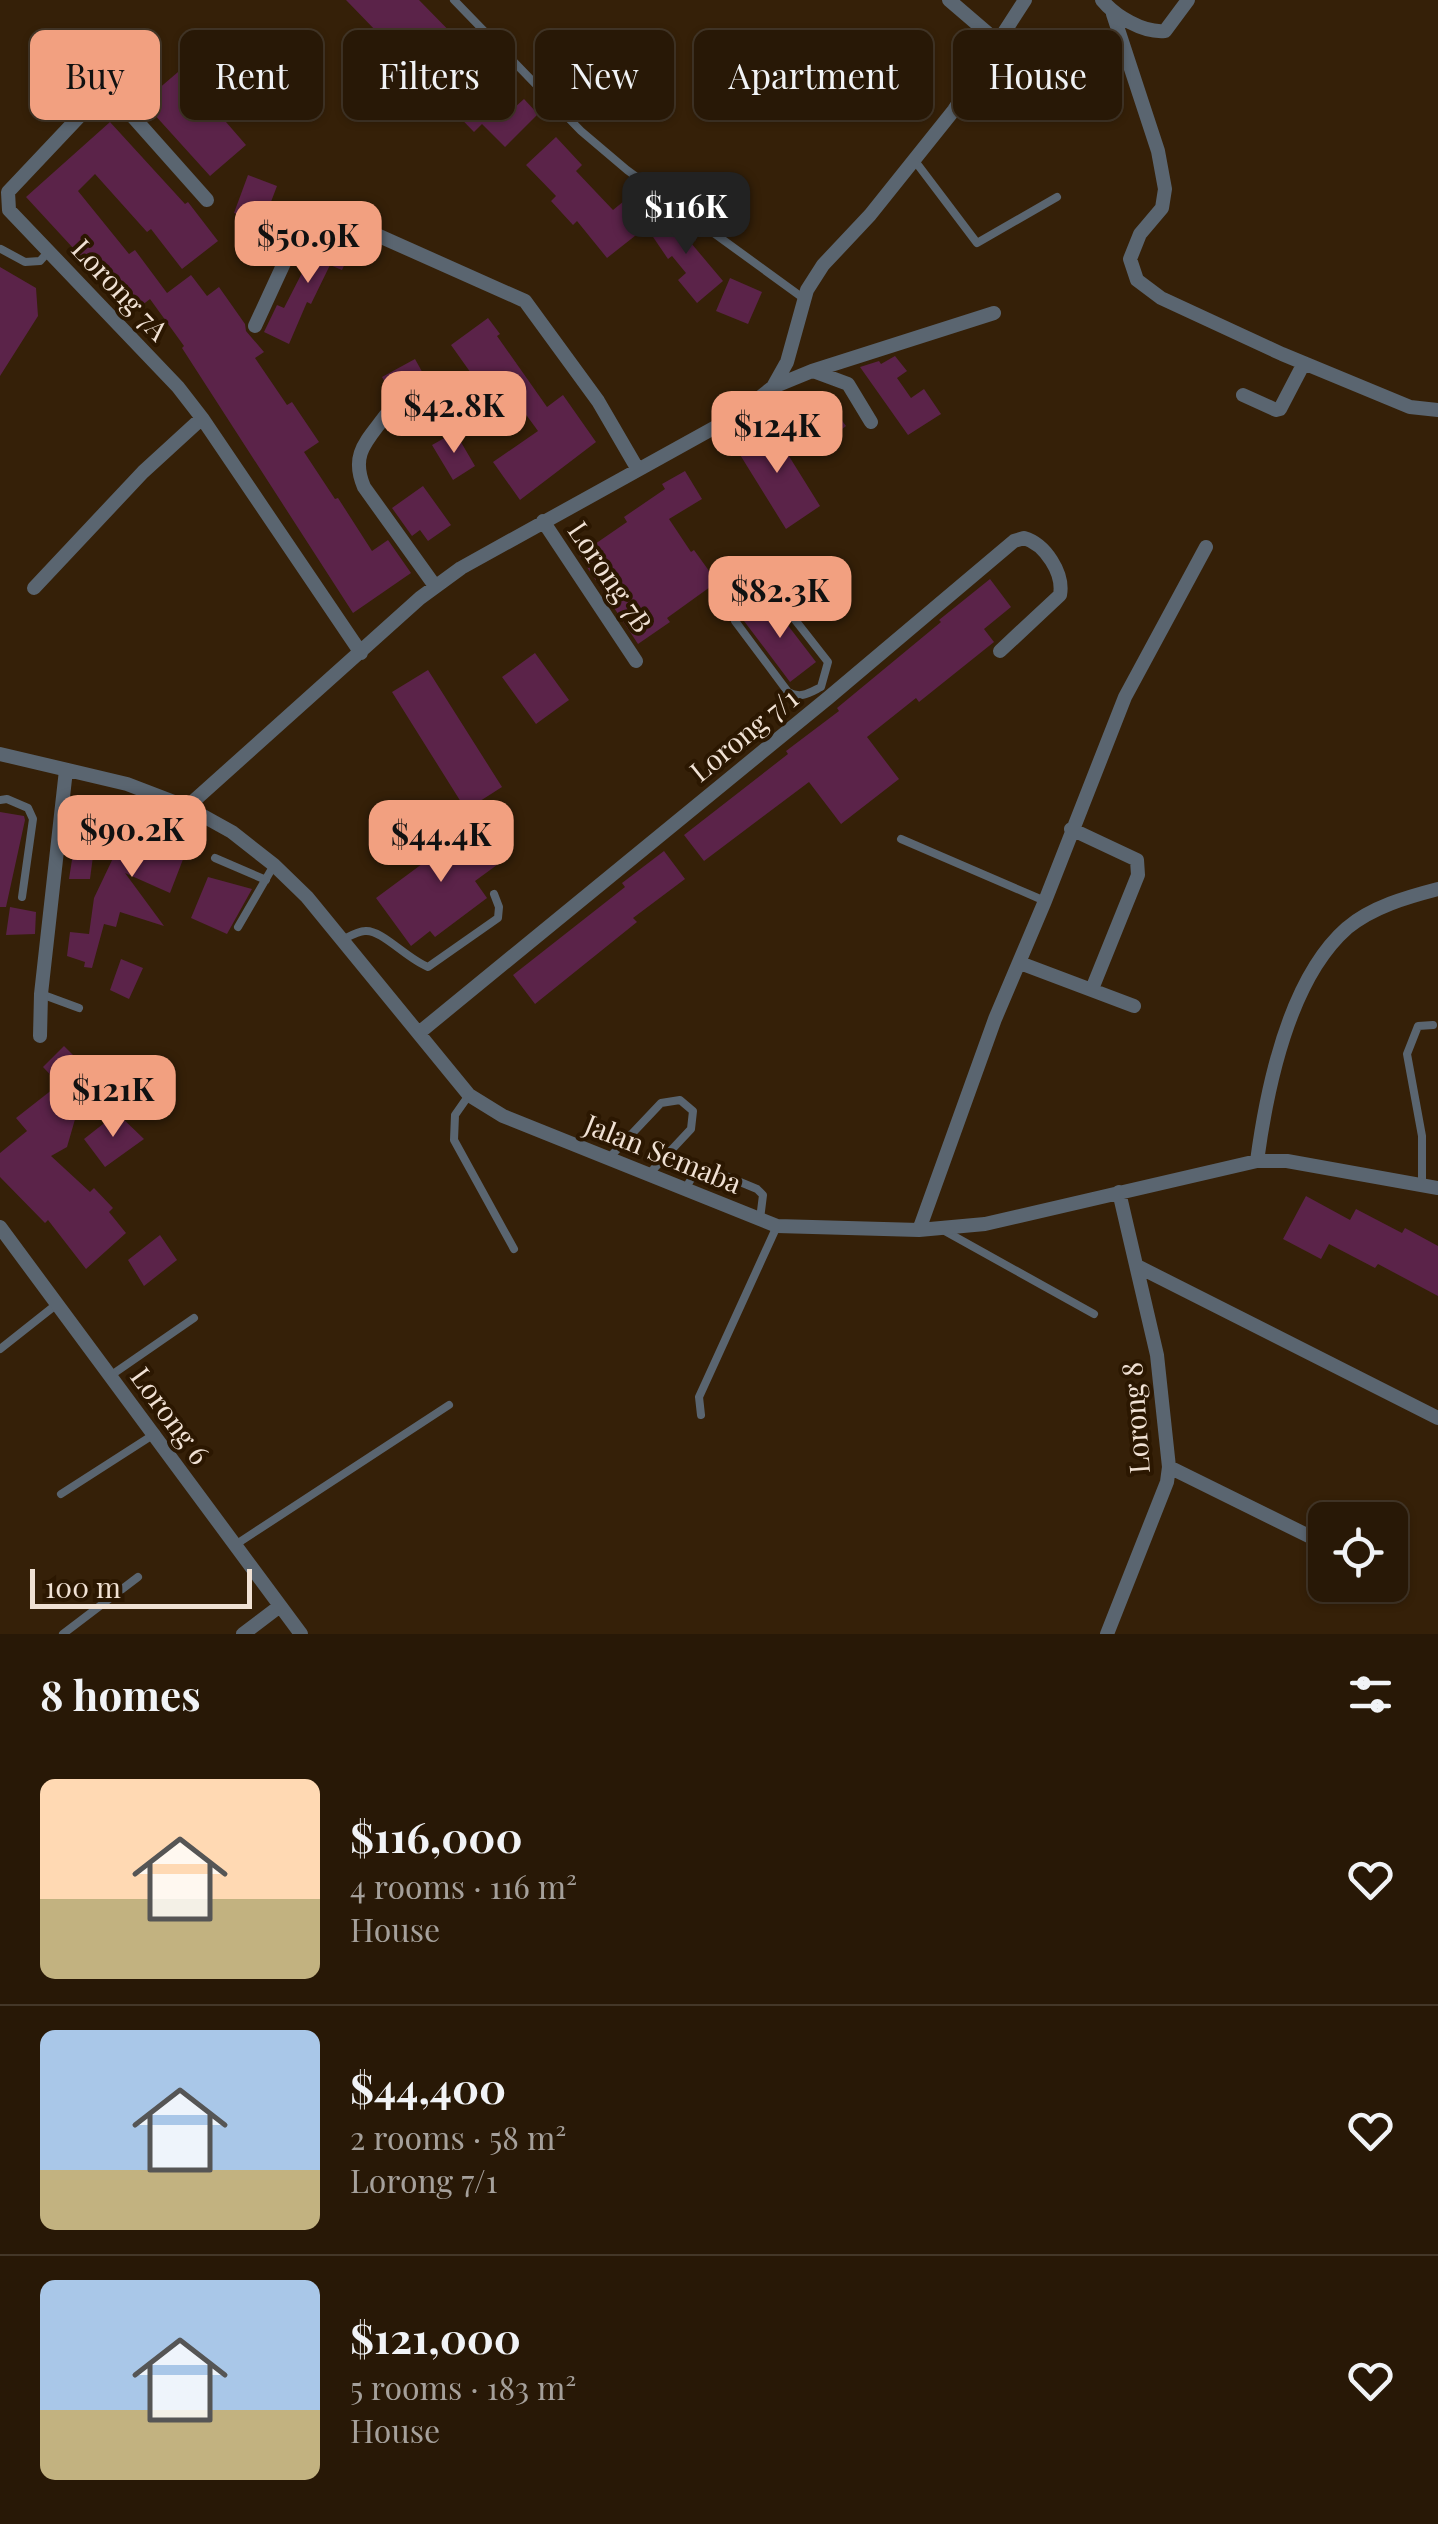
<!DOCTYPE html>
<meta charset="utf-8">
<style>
:root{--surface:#281806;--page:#342514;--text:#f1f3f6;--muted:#a5a09b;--line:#443728;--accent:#f2a080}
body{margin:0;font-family:"Playfair Display",serif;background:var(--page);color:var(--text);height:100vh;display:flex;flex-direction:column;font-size:38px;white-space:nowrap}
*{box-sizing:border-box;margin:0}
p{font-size:32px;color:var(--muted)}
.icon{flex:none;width:55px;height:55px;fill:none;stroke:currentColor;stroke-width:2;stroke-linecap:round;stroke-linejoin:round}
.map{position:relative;height:1634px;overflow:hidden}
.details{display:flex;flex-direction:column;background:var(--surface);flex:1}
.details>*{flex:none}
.banner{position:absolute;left:30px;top:30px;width:1380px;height:90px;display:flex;gap:20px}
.buttons{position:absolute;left:1308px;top:1502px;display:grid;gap:20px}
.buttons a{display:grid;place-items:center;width:100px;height:100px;border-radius:15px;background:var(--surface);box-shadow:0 2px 8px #0004,0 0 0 2px var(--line);font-size:50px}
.scale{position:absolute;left:30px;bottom:25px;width:222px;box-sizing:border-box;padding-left:10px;border:5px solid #f0e1d4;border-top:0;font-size:28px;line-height:35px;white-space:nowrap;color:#f0e1d4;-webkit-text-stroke:8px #2b1701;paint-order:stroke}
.price{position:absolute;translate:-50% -85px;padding:0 22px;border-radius:20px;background:var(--accent);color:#111;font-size:32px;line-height:65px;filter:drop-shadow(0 2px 5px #0008)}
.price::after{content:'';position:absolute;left:50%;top:60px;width:30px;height:22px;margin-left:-15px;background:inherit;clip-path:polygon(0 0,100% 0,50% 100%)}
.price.selected{background:#222;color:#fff}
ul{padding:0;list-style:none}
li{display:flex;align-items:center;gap:30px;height:250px;padding:0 40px}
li+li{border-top:2px solid var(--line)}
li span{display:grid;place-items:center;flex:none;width:280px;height:200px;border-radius:15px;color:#555}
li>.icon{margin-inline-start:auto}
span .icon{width:120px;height:120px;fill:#fffc;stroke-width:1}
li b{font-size:42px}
h2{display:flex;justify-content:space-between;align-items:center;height:120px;padding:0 40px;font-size:42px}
.tag{padding:0 35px;border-radius:15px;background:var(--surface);box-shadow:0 2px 8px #0004,0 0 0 2px var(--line);font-size:35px;line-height:90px}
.tag.selected{background:var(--accent);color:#111}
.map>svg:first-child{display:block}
.building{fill:#5b2349}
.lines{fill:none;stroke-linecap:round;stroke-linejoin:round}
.service{stroke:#5a6570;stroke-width:8}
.minor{stroke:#5a6570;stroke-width:14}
.labels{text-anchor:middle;stroke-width:8;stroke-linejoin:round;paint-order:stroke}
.street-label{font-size:28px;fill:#f0e1d4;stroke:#2b1701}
</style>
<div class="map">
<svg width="1438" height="1634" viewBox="0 0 1438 1634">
<rect width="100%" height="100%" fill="#352008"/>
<path class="building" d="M 346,0 L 419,0 L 466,48 L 462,51 L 514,108 L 524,99 L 538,114 L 505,147 L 482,124 L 474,132 Z
M 178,72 L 209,108 L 242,79 L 257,96 L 226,122 L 246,145 L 210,176 L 143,102 Z
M 110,122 L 185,204 L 188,202 L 218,241 L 182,269 L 151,229 L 147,232 L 95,174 L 78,191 L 129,254 L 135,250 L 167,293 L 191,275 L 207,296 L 219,287 L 245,324 L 246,331 L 264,352 L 255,358 L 287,405 L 292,402 L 319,442 L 304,452 L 335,499 L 338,498 L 372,551 L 388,540 L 411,573 L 353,613 L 182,348 L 184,346 L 150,299 L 128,316 L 97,274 L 26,197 Z
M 556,137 L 582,165 L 576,171 L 613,210 L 624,201 L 645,228 L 607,258 L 577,221 L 573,225 L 551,201 L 556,196 L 526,165 Z
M 248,175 L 277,186 L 263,223 L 234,213 Z
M 674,213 L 696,240 L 691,243 L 723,281 L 697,303 L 678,280 L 686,273 L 672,256 L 668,259 L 649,231 Z
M 323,232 L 353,246 L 342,270 L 330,265 L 311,304 L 307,302 L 289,344 L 264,332 L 277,305 L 284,308 Z
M 0,267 L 36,288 L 38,316 L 0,376 Z
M 730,278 L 762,292 L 748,324 L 716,311 Z
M 488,318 L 500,334 L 497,336 L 547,407 L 563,395 L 596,442 L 520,500 L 493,462 L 538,431 L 519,405 L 493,424 L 464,382 L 473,376 L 451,345 Z
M 895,356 L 907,371 L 897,378 L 911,398 L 924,389 L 941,414 L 908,435 L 860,367 L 879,361 L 881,364 Z
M 415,359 L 440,404 L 407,422 L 382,377 Z
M 821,392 L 846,426 L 829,439 L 823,430 L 808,441 L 790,415 Z
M 769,424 L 820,506 L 786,529 L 734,445 Z
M 455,432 L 475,466 L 453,480 L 432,445 Z
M 685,471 L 702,499 L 669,519 L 691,552 L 694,550 L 717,582 L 667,618 L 670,622 L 638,644 L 579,555 L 627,522 L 624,517 L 665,489 L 662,484 Z
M 423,486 L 451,525 L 428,541 L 420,530 L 412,536 L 392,508 Z
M 990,579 L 1011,607 L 984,629 L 994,642 L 919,702 L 916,698 L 867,737 L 899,779 L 841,824 L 809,782 L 704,861 L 684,835 L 788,754 L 786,751 L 839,711 L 837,708 L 941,622 L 939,620 Z
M 770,602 L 816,662 L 790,682 L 744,621 L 756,609 Z
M 535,653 L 569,700 L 536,724 L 502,677 Z
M 428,670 L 502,787 L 466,810 L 392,692 Z
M 0,812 L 24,816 L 25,820 L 6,907 L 0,907 Z
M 135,812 L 192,836 L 170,893 L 125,873 L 164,926 L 120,912 L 116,927 L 104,924 L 92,968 L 84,967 L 85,962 L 67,956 L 70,932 L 89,934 L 94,898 Z
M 468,819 L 501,862 L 475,881 L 487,898 L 435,937 L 430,931 L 411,946 L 376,898 L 426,861 L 421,854 Z
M 76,834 L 95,841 L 90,879 L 69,879 Z
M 664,851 L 685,879 L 633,918 L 637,922 L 535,1004 L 513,975 L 625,887 L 622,883 Z
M 208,877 L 252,889 L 227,934 L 191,918 Z
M 10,907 L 36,912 L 35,934 L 6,935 Z
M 121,959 L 143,968 L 129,999 L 110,990 Z
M 64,1046 L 84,1066 L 60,1085 L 43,1067 Z
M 53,1089 L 78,1109 L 67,1147 L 51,1156 L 90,1192 L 94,1188 L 113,1208 L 109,1212 L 126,1233 L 86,1269 L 48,1220 L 45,1223 L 0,1177 L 0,1153 L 27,1131 L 16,1118 Z
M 117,1113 L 144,1139 L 105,1167 L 84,1139 Z
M 1306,1196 L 1350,1220 L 1356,1209 L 1402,1233 L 1405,1228 L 1438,1246 L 1438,1296 L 1378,1264 L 1375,1268 L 1329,1244 L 1321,1259 L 1283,1239 Z
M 160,1235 L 177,1260 L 144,1286 L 128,1260 Z"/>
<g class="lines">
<path class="service" d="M 454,0 L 581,131 L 627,170 L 803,298
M 915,161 L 977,243 L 1057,197
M 1,249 L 25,262 L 40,261 L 49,251
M 774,593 L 828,662 L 821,687 C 809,693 801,699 788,692 L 735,621 C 743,607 758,596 774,593 Z
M 0,800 L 7,799 L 28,808 L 33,819 L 22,897
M 901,839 L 1045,901
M 215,858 L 266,880
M 238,927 L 274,865
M 342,940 C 348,937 358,931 365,931 C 381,929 407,959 428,967 L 498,918 L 499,907 L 494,894
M 41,994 L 79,1008
M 469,1095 L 455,1115 L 454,1140 L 514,1249
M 608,1159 L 661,1103 L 680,1100 L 693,1111 L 691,1129 L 648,1175
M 1422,1185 L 1422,1136 L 1407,1054 L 1418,1026 L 1433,1025
M 685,1189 L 696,1171 L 704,1167 L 757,1189 L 763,1195 L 760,1219
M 943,1230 L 1094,1314
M 0,1349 L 57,1304
M 110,1376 L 194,1318
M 701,1415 L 699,1397 L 777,1226
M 61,1494 L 156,1433
M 235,1545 L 449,1405
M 63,1634 L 138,1577"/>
<path class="minor" d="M 949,0 L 998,42
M 1102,0 C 1115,16 1143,33 1165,31 L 1188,0
M 1113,14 L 1158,151 L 1165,189 L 1162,208 L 1140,234 L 1130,259 L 1137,280 L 1161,298 L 1282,354 L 1410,407 L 1438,410
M 207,200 L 127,110 L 111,99 L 93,102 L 8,192 L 9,210 L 178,387 L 202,418 L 361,653
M 255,326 L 302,224 L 323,211 L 525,301 L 598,401 L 637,468
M 813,371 L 848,384 L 871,422
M 773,387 L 812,371 L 994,313
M 1243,395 L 1276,410 L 1280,409 L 1304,363
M 386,415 C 367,441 350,454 364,487 L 435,586
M 543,521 L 636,661
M 34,588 L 143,472 L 202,418
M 0,754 L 127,784 L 187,807 L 232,832 L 274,865 L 307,897 L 469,1095 L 503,1116 L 777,1226 L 919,1230 L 985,1224 L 1257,1161 L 1287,1161 L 1438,1188
M 187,807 L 420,598 L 461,568 L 739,414 L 773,387 L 787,362 L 807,290 L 823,265 L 870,215 L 954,110 L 1025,0
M 1071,829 L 1137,860 L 1138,875 L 1092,989
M 1020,963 L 1134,1006
M 420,1032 L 828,698 L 1014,541 L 1024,538 C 1045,544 1064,573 1060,595 L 1000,651
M 40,1036 L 41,994 L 66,770
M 1257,1161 C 1267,1087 1289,979 1347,928 C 1372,907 1407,897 1438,889
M 0,1227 L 301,1634
M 919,1230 L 995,1019 L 1045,901 L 1125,697 L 1206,547
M 1137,1266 L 1438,1418
M 1169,1467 L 1325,1544
M 243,1634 L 280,1606
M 1107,1634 L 1167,1482 L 1169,1467 L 1157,1355 L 1119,1192"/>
</g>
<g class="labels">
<g class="street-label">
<text transform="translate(120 290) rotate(47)" y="10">Lorong 7A</text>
<text transform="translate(610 577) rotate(56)" y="10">Lorong 7B</text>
<text transform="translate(744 735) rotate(-39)" y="10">Lorong 7/1</text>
<text transform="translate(663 1154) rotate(22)" y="10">Jalan Semaba</text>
<text transform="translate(170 1416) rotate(54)" y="10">Lorong 6</text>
<text transform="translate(1136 1418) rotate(-94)" y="10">Lorong 8</text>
</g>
</g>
</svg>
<div class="buttons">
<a><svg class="icon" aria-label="locate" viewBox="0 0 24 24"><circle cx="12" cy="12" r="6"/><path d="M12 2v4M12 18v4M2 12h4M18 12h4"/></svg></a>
</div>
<div class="scale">100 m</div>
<b class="price selected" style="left:686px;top:257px">$116K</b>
<b class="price" style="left:308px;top:286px">$50.9K</b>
<b class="price" style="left:454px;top:456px">$42.8K</b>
<b class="price" style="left:777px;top:476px">$124K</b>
<b class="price" style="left:780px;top:641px">$82.3K</b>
<b class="price" style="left:132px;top:880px">$90.2K</b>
<b class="price" style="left:441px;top:885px">$44.4K</b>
<b class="price" style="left:113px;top:1140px">$121K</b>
<div class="banner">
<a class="tag selected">Buy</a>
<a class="tag">Rent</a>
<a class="tag">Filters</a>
<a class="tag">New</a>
<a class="tag">Apartment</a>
<a class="tag">House</a>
</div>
</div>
<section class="details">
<h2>8 homes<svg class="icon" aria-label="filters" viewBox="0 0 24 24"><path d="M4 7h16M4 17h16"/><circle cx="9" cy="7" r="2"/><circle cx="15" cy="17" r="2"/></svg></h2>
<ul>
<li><span style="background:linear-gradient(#ffd9b3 60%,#c2b280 0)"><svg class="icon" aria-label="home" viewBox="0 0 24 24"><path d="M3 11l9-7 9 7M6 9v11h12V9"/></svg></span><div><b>$116,000</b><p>4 rooms · 116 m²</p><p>House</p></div><svg class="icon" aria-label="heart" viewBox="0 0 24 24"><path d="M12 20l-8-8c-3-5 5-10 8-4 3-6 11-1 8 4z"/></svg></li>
<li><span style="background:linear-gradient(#a9c7e8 70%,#c2b280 0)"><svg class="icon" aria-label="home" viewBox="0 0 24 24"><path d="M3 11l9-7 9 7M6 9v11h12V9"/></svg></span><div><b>$44,400</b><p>2 rooms · 58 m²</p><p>Lorong 7/1</p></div><svg class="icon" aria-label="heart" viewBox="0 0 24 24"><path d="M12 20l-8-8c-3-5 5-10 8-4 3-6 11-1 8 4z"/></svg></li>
<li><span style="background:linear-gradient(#a9c7e8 65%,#c2b280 0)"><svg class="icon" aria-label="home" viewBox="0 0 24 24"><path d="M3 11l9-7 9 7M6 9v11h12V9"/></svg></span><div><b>$121,000</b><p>5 rooms · 183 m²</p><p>House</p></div><svg class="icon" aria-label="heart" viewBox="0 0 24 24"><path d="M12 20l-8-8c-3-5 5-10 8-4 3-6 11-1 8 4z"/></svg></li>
</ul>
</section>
